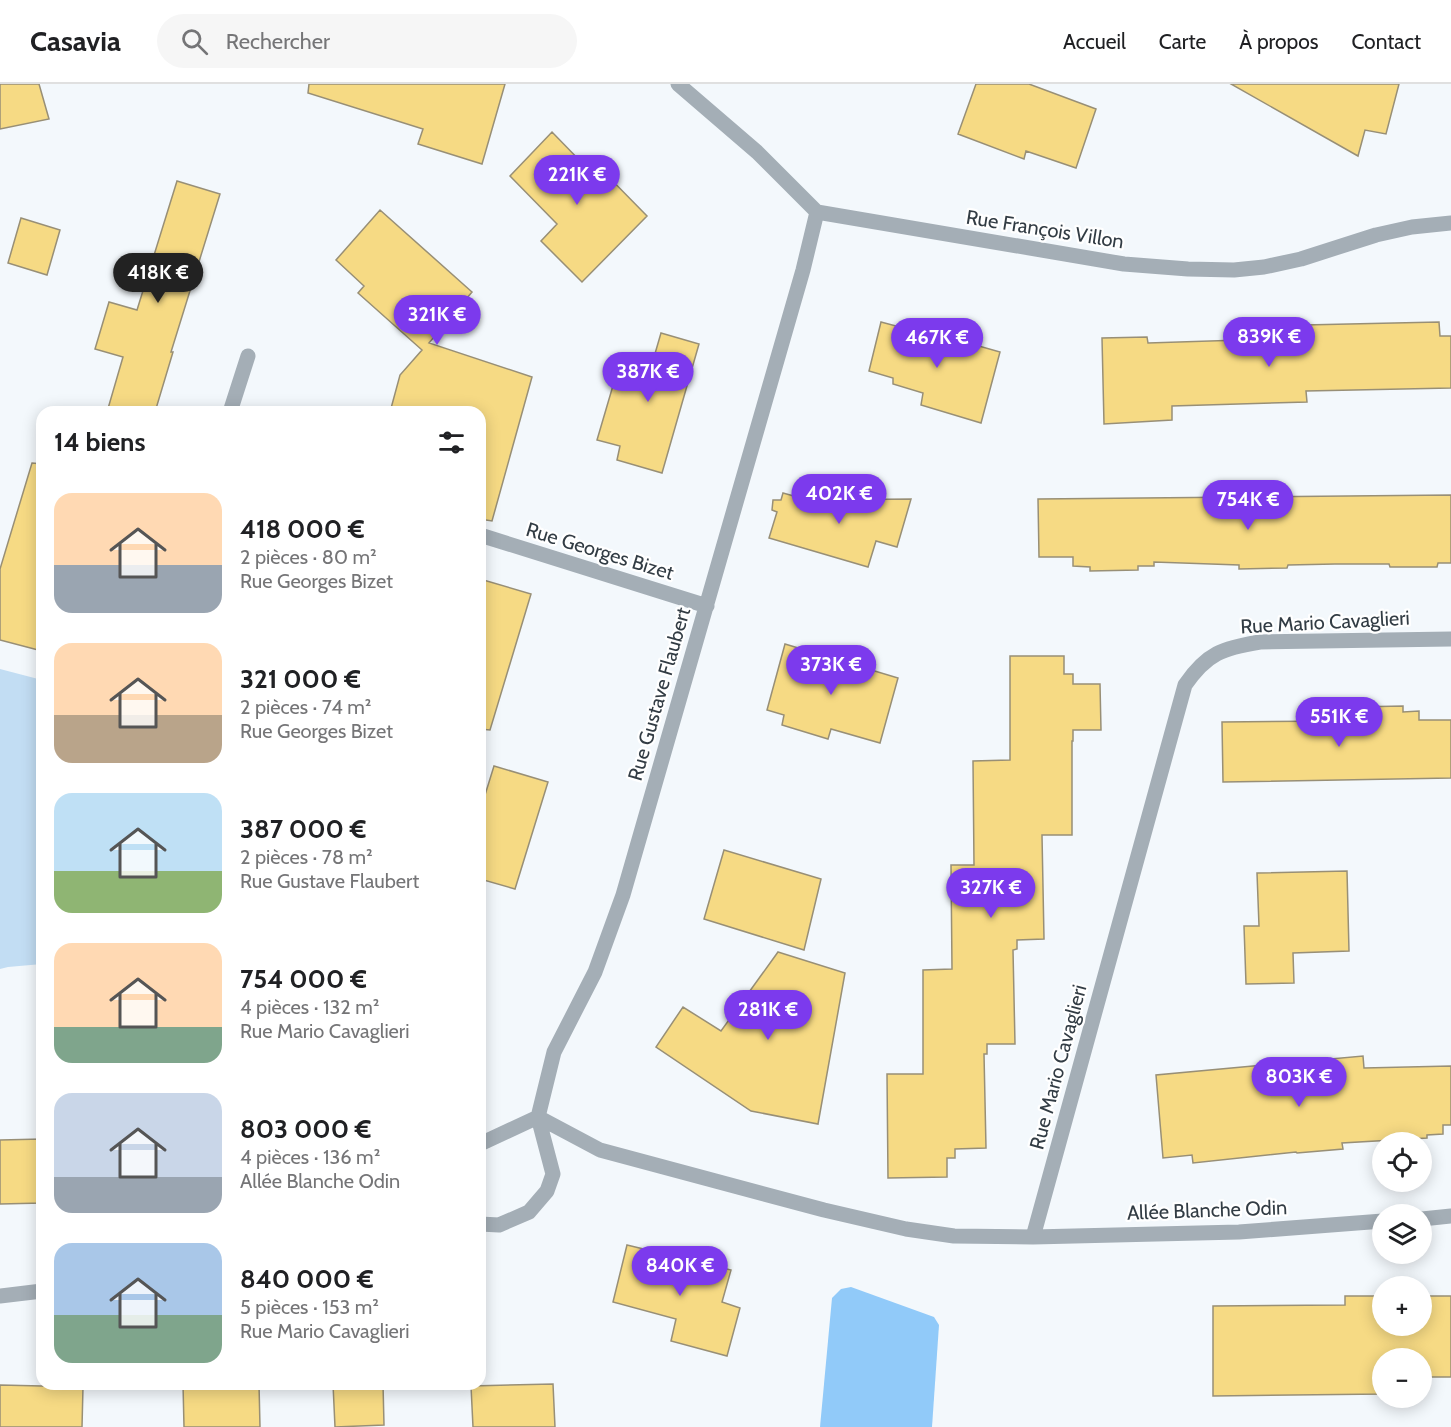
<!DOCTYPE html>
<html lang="fr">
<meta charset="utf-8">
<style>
:root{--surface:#fff;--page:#f6f6f6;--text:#202124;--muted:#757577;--line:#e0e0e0;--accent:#7c3aed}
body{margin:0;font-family:Cabin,sans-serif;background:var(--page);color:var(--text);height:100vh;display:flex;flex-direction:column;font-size:22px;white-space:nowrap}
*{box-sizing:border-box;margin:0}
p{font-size:20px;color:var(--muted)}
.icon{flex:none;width:33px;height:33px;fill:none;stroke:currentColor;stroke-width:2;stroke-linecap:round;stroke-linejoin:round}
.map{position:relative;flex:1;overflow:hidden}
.sheet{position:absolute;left:36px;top:322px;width:450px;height:984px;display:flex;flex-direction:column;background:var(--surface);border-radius:18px;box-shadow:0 3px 15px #0003}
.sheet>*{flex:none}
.controls{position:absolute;left:1372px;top:1048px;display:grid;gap:12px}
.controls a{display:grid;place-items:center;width:60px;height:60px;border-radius:50%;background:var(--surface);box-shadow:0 3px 15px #0003;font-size:30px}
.price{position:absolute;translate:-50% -51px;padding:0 14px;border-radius:21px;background:var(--accent);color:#fff;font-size:20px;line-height:39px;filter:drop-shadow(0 2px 3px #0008)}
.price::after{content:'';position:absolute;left:50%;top:36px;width:18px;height:14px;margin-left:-9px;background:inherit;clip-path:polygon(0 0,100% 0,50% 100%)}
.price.current{background:#222;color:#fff}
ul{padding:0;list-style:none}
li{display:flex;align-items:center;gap:18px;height:150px;padding:0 18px}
li span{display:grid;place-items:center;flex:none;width:168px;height:120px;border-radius:18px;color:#555}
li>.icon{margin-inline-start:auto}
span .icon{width:72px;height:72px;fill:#fffc;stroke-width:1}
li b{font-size:26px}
h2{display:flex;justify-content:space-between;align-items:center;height:72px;padding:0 18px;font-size:26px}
header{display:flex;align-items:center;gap:36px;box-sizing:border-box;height:84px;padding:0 30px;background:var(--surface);border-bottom:2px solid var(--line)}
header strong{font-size:28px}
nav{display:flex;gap:33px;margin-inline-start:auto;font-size:21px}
.search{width:420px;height:54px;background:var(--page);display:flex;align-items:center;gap:15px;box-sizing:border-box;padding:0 21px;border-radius:33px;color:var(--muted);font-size:22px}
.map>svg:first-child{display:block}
.green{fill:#c2ddf3}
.water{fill:#91caf9}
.building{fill:#f6da84;stroke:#988f76;stroke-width:1.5}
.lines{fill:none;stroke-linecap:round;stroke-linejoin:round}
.minor{stroke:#a4aeb6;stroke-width:15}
.labels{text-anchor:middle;stroke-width:4.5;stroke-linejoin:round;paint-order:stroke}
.street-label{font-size:20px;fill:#323c44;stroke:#fff}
</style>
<header>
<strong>Casavia</strong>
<div class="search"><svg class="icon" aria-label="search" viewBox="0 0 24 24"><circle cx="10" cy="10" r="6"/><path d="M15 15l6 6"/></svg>Rechercher</div>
<nav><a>Accueil</a><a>Carte</a><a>À propos</a><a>Contact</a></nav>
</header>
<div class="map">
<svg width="1451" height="1343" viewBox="0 0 1451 1343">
<rect width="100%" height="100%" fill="#f3f8fc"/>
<path class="green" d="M 0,585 L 42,596 L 42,880 L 8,883 L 0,885 Z"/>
<path class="water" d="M 851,1203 L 934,1233 L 939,1241 L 932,1343 L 820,1343 L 832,1214 L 841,1205 Z"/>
<path class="building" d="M 0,0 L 39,0 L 49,35 L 0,45 Z
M 309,0 L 505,0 L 482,80 L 418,60 L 423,45 L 308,9 Z
M 976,0 L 1029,0 L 1096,25 L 1076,84 L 1026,67 L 1024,75 L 958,50 Z
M 1231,0 L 1399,0 L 1386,50 L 1365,46 L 1358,72 Z
M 552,48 L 587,84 L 594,78 L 647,132 L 582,198 L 541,157 L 557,140 L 510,92 Z
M 177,97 L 220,110 L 171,268 L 173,268 L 155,328 L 107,328 L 123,273 L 95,265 L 109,218 L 137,226 Z
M 380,126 L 472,208 L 429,259 L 532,293 L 492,437 L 480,435 L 480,328 L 390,328 L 400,291 L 422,266 L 358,209 L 364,202 L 336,176 Z
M 21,134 L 60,146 L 47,191 L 8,179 Z
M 881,238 L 907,245 L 909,242 L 1000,268 L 981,339 L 921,321 L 923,309 L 893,300 L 893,294 L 869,287 Z
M 1439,238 L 1440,252 L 1451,252 L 1451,304 L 1306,307 L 1307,318 L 1172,322 L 1172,336 L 1104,340 L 1102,254 L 1147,253 L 1148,259 L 1305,254 L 1304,241 Z
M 661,249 L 699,260 L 662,389 L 617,376 L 620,362 L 597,356 L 622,271 L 652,280 Z
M 32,379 L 42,380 L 42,567 L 0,556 L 0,485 Z
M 783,409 L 808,416 L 911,415 L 897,463 L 876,457 L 868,483 L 769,454 L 777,428 L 772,426 L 773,416 L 781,416 Z
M 1451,411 L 1451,479 L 1438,479 L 1437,483 L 1390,483 L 1389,480 L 1335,480 L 1288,481 L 1287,484 L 1239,485 L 1239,481 L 1154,478 L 1154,482 L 1138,482 L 1138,486 L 1090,487 L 1090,483 L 1073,482 L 1073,473 L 1039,473 L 1038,415 Z
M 480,495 L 531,510 L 490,646 L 480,645 Z
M 785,560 L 898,594 L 880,659 L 831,645 L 828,655 L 782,641 L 784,631 L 767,626 Z
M 1010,572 L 1064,572 L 1064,590 L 1073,590 L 1073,600 L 1100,600 L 1101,646 L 1073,646 L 1073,657 L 1072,657 L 1072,751 L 1042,751 L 1044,855 L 1017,856 L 1017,865 L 1013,866 L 1015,960 L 987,960 L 987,970 L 984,970 L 986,1064 L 955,1065 L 955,1074 L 947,1074 L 947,1093 L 888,1094 L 887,990 L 923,990 L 923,886 L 952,885 L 951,781 L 974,781 L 973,677 L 1010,676 Z
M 1403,622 L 1403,628 L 1419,627 L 1419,636 L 1451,636 L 1451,694 L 1223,698 L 1222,638 L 1338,637 L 1339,627 L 1355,627 L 1355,623 Z
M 494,682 L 548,698 L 515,805 L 480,795 L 480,727 Z
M 724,766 L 821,795 L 804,866 L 704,835 Z
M 1347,787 L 1349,867 L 1293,869 L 1294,899 L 1246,900 L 1244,842 L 1259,842 L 1257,789 Z
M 778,868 L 845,889 L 818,1040 L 751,1027 L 656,963 L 683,923 L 721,947 Z
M 1363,972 L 1364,984 L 1451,982 L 1451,1041 L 1443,1041 L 1443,1050 L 1427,1051 L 1427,1054 L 1342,1059 L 1343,1065 L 1297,1069 L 1296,1068 L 1193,1079 L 1192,1071 L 1163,1074 L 1156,991 Z
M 42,1055 L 42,1119 L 0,1120 L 0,1056 Z
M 627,1161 L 731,1186 L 722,1218 L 740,1224 L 727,1272 L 671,1257 L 676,1235 L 613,1218 Z
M 1345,1212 L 1383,1212 L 1383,1242 L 1422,1242 L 1422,1212 L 1451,1212 L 1451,1293 L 1422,1293 L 1422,1275 L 1383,1275 L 1383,1310 L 1213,1312 L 1213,1222 L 1345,1221 Z
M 183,1300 L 259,1300 L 260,1343 L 184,1343 Z
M 333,1300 L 383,1300 L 384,1341 L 335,1343 Z
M 553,1300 L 555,1343 L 473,1343 L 471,1302 Z
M 0,1301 L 83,1303 L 82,1343 L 0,1343 Z"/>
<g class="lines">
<path class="minor" d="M 678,0 L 757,68 L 817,128 L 1124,180 L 1188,185 L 1234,186 L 1264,183 L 1301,175 L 1376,151 L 1412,143 L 1451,139
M 230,328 L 248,272
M 480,451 L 707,522
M 538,1033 L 600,1066 L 824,1126 L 906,1145 L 954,1152 L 1033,1153 L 1185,601 C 1207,569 1223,564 1260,558 L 1451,555
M 480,1060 L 538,1033
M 1422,1135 L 1451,1132
M 480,1140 L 499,1141 L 529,1128 L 547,1107 L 553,1090 L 538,1033 L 554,968 L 595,888 L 623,811 L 803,186 L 817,128
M 1033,1153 L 1239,1148 L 1383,1137
M 0,1212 L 42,1207"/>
</g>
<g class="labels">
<g class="street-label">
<text transform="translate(1045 145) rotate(9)" y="7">Rue François Villon</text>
<text transform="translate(600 467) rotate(17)" y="7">Rue Georges Bizet</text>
<text transform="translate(1325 538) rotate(-3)" y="7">Rue Mario Cavaglieri</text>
<text transform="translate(659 610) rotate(-74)" y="7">Rue Gustave Flaubert</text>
<text transform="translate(1058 983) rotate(-75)" y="7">Rue Mario Cavaglieri</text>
<text transform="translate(1207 1126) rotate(-2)" y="7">Allée Blanche Odin</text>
</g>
</g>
</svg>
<div class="controls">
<a><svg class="icon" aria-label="locate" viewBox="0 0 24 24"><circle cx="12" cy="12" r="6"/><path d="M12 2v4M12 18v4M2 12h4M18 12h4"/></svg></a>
<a><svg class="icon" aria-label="layers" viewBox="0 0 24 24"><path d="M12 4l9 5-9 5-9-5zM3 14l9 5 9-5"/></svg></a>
<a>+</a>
<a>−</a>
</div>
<b class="price" style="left:577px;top:122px">221K €</b>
<b class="price current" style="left:158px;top:220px">418K €</b>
<b class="price" style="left:437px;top:262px">321K €</b>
<b class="price" style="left:1269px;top:284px">839K €</b>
<b class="price" style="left:937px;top:285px">467K €</b>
<b class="price" style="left:648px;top:319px">387K €</b>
<b class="price" style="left:839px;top:441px">402K €</b>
<b class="price" style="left:1248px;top:447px">754K €</b>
<b class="price" style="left:831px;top:612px">373K €</b>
<b class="price" style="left:1339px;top:664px">551K €</b>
<b class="price" style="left:991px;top:835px">327K €</b>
<b class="price" style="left:768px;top:957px">281K €</b>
<b class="price" style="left:1299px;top:1024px">803K €</b>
<b class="price" style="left:680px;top:1213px">840K €</b>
<section class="sheet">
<h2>14 biens<svg class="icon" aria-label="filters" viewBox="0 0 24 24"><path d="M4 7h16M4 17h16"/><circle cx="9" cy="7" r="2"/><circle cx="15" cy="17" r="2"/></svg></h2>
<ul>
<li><span style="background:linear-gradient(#ffd9b3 60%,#9aa5b1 0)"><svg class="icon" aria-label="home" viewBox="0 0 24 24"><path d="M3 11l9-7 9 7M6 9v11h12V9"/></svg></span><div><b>418 000 €</b><p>2 pièces · 80 m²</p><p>Rue Georges Bizet</p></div></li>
<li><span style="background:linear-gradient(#ffd9b3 60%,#b9a48a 0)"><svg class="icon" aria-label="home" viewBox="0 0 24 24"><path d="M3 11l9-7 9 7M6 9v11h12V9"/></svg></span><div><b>321 000 €</b><p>2 pièces · 74 m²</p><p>Rue Georges Bizet</p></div></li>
<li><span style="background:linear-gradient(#bfe0f5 65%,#8fb573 0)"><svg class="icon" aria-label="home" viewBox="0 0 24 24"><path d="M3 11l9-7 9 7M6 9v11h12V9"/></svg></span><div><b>387 000 €</b><p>2 pièces · 78 m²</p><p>Rue Gustave Flaubert</p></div></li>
<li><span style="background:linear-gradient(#ffd9b3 70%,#7fa58c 0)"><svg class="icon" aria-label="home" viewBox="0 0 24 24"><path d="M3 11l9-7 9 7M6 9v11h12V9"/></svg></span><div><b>754 000 €</b><p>4 pièces · 132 m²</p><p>Rue Mario Cavaglieri</p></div></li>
<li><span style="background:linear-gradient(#c9d6e8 70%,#9aa5b1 0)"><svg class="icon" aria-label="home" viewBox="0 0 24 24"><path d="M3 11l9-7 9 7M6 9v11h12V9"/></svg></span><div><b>803 000 €</b><p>4 pièces · 136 m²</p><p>Allée Blanche Odin</p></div></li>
<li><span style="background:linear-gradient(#a9c7e8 60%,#7fa58c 0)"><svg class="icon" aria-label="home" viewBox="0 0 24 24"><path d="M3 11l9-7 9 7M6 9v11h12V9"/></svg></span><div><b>840 000 €</b><p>5 pièces · 153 m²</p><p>Rue Mario Cavaglieri</p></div></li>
</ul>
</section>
</div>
